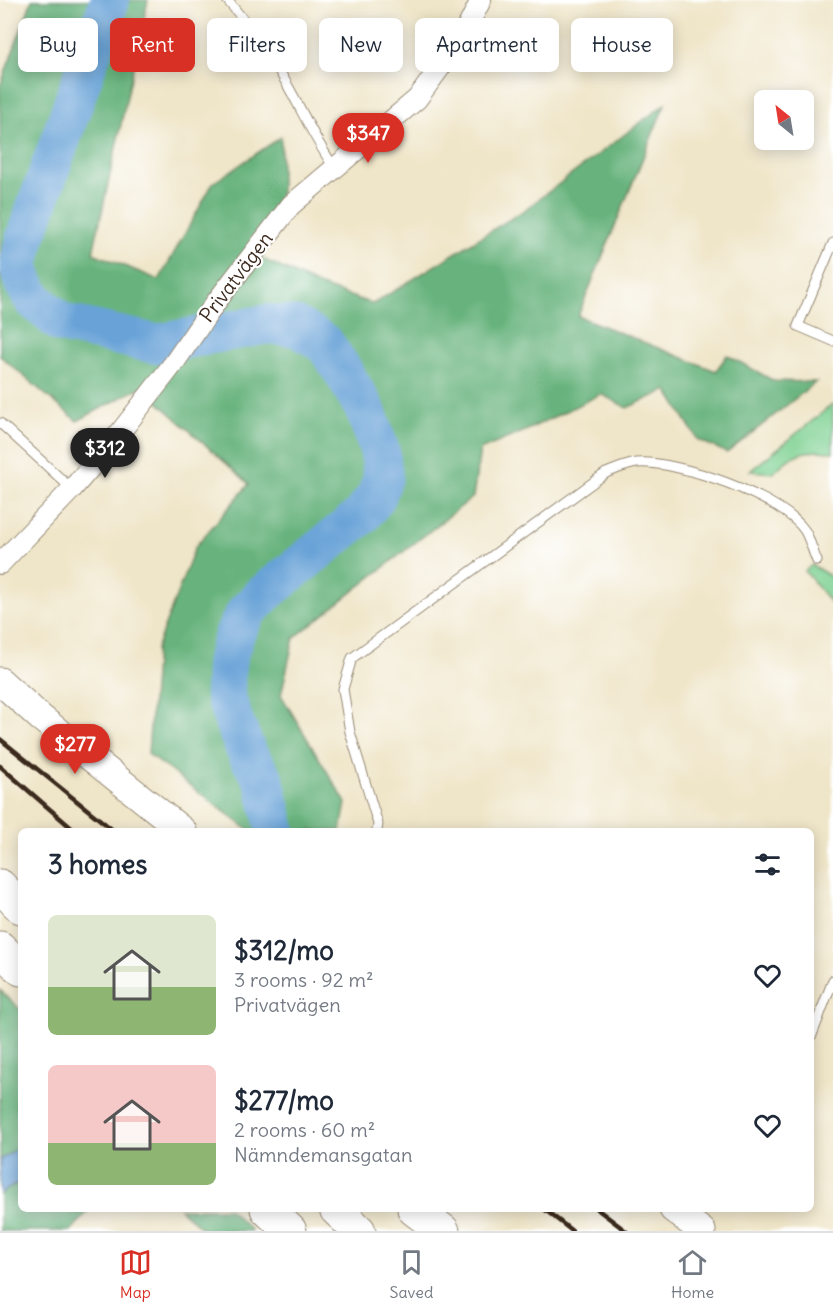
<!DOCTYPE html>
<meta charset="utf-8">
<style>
:root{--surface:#fff;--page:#f2f2f3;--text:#1f2937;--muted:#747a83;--line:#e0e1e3;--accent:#d93025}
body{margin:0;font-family:Delius,sans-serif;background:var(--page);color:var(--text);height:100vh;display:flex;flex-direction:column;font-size:22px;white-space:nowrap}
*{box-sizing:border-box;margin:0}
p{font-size:20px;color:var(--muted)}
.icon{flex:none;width:33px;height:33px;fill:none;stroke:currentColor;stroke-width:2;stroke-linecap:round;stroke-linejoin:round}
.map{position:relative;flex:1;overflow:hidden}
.side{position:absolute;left:18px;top:828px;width:796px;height:384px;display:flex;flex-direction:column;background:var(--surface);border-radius:9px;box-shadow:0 3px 15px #0003}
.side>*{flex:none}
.guide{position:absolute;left:18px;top:18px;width:798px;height:54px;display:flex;gap:12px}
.needle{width:39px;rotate:330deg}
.tools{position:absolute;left:754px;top:90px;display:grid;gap:12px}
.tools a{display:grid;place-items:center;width:60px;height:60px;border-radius:9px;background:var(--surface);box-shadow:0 3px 15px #0003;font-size:30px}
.price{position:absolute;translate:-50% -51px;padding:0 14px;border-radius:21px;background:var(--accent);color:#fff;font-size:20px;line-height:39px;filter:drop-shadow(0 2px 3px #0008)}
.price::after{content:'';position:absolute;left:50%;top:36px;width:18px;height:14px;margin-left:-9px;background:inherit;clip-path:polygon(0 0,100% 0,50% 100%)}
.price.on{background:#222;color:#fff}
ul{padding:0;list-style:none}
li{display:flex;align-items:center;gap:18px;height:150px;padding:0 30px}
li span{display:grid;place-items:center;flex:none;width:168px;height:120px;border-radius:9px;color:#555}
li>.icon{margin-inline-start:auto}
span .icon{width:72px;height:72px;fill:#fffc;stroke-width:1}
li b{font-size:26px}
h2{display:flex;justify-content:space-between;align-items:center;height:72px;padding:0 30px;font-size:26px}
.chip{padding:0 21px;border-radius:9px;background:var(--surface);box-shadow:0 3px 15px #0003;font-size:21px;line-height:54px}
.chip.on{background:var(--accent);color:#fff}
.menu{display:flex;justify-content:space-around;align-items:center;height:84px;border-top:2px solid var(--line);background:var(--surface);font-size:16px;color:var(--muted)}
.menu a{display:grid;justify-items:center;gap:3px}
.menu .on{color:var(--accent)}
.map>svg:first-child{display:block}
.green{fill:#7fd193;stroke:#5d7e58;stroke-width:1.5}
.forest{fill:#67b37d;stroke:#516e4e;stroke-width:1.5}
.water{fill:#67a2d7;stroke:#51667a;stroke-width:1.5}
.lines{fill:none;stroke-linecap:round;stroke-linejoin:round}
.river{stroke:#67a2d7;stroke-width:40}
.lane-casing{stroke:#958873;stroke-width:11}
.street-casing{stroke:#958873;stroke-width:22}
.secondary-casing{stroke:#958873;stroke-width:29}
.highway-casing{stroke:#958873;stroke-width:35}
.lane{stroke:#fff;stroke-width:9}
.street{stroke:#fff;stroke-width:20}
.secondary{stroke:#fff;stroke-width:27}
.highway{stroke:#fff;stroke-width:33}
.rail{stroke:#3b2a1e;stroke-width:4.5}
.labels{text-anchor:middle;stroke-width:4.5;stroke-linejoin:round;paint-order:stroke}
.street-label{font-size:20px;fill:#3b2a1e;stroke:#fff}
</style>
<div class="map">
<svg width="833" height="1231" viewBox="0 0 833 1231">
<rect width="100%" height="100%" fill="#fff"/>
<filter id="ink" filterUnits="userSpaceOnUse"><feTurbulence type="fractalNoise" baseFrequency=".0167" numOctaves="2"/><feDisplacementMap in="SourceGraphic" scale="12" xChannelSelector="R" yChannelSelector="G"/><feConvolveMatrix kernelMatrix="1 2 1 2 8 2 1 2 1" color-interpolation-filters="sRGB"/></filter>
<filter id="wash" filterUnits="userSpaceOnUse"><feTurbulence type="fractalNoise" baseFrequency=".008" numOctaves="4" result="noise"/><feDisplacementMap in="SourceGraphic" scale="24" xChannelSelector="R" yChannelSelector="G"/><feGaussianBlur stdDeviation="1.35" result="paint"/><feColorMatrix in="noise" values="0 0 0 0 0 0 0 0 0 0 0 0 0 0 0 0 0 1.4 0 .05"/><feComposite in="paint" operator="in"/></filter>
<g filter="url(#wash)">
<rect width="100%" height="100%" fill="#efe5c8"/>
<path class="green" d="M 833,404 L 833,452 C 804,449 794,452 773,473 L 750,471 Z
M 812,565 L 833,578 L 833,600 L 830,602 L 805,571 Z"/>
<path class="forest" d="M 32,0 L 148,0 L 93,253 L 159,280 L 213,183 L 281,137 L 281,193 L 248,252 L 318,285 L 373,304 L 523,211 L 665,104 L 578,316 L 716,371 L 727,355 L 774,381 L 816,382 L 727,453 L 698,440 L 667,390 L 627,408 L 601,394 L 525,431 L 480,450 L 473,497 L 294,638 L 281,695 L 346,803 L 341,831 L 250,831 L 148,754 L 156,649 L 195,547 L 249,484 L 141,387 L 77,421 L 0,356 L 0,86 Z
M 0,990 L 21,1010 L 21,1146 L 0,1160 Z
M 21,1181 L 21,1209 L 90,1209 L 71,1231 L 0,1231 L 0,1194 Z
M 180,1209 L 229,1209 L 252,1231 L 205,1231 Z"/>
<path class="water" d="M 21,1146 L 21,1181 L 0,1194 L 0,1160 Z"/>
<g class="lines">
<path class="river" d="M 110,0 L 25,239 L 19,267 L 24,283 L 34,300 L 61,323 L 156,344 L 268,324 L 297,327 L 324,343 L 341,368 L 366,411 L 380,452 L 383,477 L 376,497 L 361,516 L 265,593 L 246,612 L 235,633 L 226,662 L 225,694 L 234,722 L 247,753 L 264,780 L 276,831"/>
</g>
</g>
<g filter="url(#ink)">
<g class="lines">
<defs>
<path id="lane" d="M 227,0 C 248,24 268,51 284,79 C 301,108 314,139 334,167
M 833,243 L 798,326 L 833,341
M 0,423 L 72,489
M 377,831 L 378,824 L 350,732 L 343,689 L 352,658 L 606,473 C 615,470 627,464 637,463 C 677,460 783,497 805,531 C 810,540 813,552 817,561
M 812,1035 L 833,980"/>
<path id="street" d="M 0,564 L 72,489 L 115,439 L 174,363 L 216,302 L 291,205 L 417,99 L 450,54 L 469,24 L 481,0"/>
<path id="secondary" d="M 0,681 L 41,718 L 183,831
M 673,1209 L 702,1231"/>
<path id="highway" d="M 0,886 L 21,907
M 0,948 L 21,969
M 267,1209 L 290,1231
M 336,1209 L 359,1231
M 414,1209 L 443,1231"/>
</defs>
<use href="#lane" class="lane-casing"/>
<use href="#street" class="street-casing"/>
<use href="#secondary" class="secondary-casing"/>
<use href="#highway" class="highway-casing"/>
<use href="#lane" class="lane"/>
<use href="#street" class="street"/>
<use href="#secondary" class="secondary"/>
<use href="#highway" class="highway"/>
<path class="rail" d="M 0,739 L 114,831
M 0,766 L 75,831
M 544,1209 L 572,1231
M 597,1209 L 626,1231"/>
</g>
</g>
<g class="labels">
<g class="street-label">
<text transform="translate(236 277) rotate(-53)" y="7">Privatvägen</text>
</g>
</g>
</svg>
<div class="tools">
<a><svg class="needle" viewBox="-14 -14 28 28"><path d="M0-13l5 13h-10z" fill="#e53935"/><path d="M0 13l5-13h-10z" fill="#747a83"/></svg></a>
</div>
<b class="price" style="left:368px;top:164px">$347</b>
<b class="price on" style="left:105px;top:479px">$312</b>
<b class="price" style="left:75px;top:775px">$277</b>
<div class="guide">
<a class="chip">Buy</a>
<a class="chip on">Rent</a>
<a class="chip">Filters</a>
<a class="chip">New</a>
<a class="chip">Apartment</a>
<a class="chip">House</a>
</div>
<section class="side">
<h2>3 homes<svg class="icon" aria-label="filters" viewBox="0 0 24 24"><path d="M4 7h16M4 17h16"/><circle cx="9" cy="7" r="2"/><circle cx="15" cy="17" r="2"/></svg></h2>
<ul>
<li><span style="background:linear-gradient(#dfe7d0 60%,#8fb573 0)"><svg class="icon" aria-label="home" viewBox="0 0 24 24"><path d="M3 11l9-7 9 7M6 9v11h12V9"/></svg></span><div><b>$312/mo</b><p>3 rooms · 92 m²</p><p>Privatvägen</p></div><svg class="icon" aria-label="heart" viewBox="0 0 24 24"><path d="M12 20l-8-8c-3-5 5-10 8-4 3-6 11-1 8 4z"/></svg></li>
<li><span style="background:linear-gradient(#f6c9c9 65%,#8fb573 0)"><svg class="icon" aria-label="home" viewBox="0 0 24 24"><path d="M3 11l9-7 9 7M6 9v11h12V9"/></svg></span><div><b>$277/mo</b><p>2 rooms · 60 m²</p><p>Nämndemansgatan</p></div><svg class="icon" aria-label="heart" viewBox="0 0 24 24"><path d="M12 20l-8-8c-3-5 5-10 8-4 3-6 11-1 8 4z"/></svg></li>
</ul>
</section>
</div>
<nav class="menu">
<a class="on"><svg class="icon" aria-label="map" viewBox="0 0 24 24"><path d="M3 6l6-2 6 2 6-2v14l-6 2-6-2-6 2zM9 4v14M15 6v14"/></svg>Map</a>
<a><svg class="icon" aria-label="saved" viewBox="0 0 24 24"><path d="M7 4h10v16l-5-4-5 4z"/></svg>Saved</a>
<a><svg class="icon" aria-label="home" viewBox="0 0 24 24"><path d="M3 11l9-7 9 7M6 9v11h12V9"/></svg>Home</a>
</nav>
